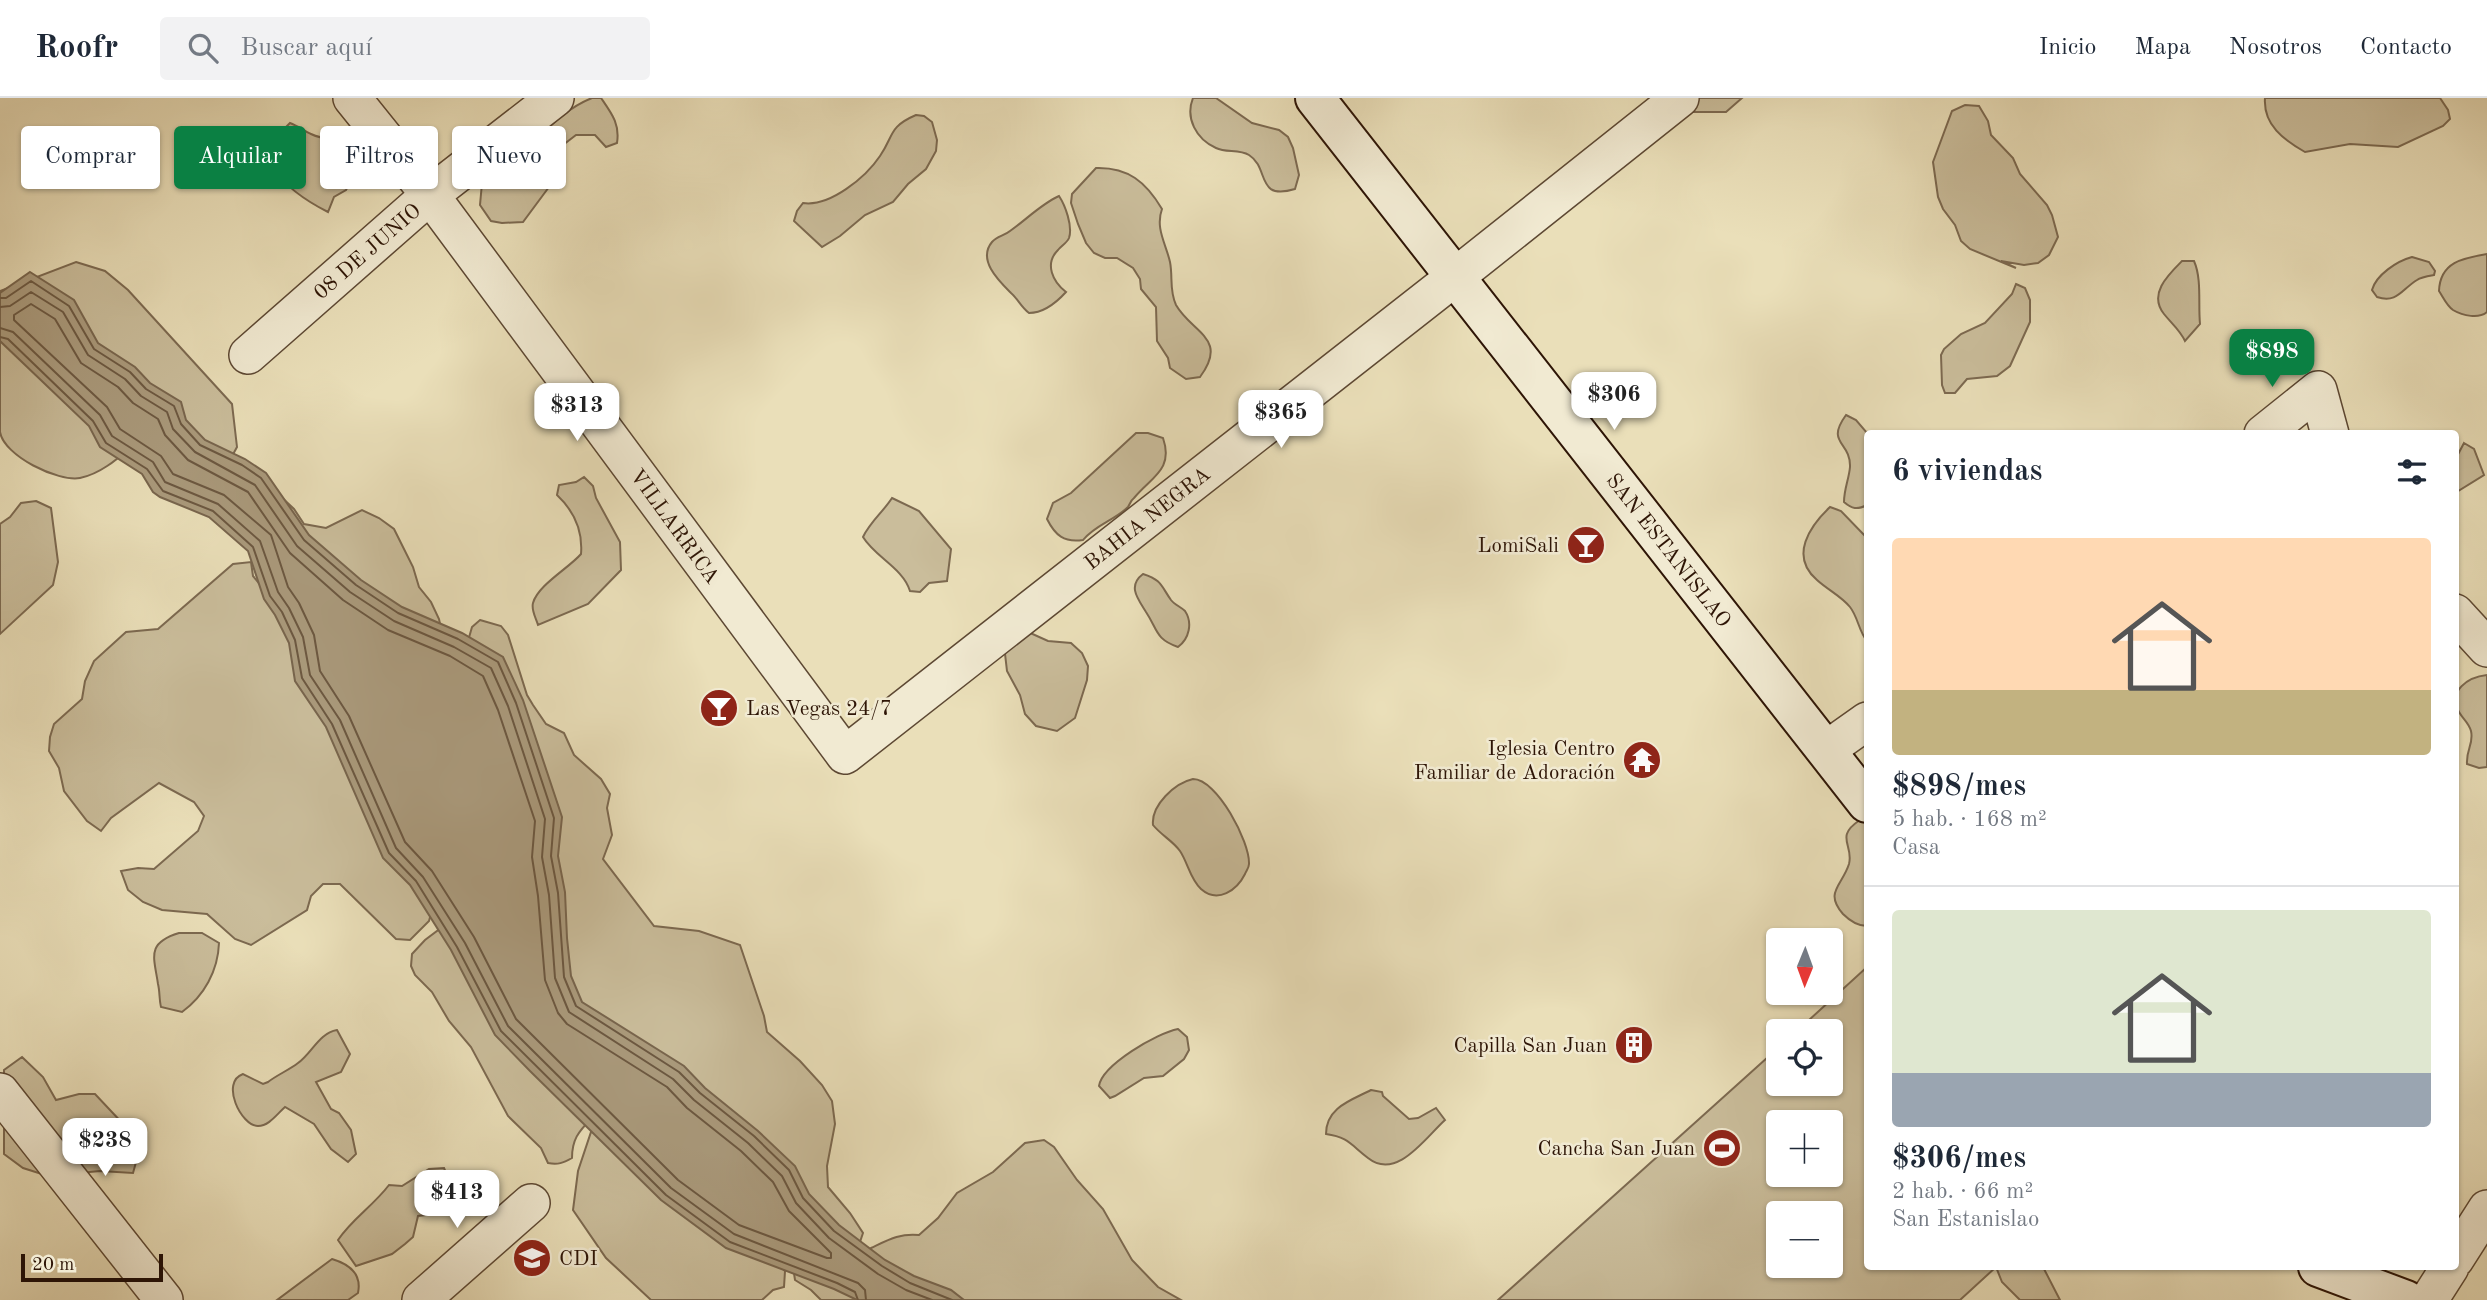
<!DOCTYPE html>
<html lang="es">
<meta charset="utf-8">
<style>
:root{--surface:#fff;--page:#f2f2f3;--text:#1f2937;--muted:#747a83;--line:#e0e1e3;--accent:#0b8043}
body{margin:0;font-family:"Old Standard TT",serif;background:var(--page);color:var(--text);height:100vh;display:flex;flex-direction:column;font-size:26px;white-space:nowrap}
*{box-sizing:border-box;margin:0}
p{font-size:23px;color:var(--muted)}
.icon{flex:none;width:38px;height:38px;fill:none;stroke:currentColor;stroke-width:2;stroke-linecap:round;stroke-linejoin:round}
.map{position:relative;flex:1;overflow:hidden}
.sheet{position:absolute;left:1864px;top:332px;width:595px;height:840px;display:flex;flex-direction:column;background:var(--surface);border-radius:7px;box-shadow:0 2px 5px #0004}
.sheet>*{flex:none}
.hud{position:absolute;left:21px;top:28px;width:665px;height:63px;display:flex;gap:14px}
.needle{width:46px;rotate:181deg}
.controls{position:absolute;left:1766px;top:830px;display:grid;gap:14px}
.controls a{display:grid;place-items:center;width:77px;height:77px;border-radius:7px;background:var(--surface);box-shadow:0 2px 5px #0004;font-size:35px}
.scale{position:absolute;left:21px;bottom:18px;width:142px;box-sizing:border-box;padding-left:7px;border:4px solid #2e1506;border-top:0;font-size:19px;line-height:24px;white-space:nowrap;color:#2e1506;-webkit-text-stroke:5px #f1ead2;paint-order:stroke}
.price{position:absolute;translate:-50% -60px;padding:0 16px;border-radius:14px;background:#fff;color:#222;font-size:23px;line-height:46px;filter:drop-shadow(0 2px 4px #0008)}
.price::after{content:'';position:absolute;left:50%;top:42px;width:21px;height:16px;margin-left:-10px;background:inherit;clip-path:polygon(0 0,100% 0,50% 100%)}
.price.selected{background:var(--accent);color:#fff}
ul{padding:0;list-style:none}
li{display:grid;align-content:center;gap:14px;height:371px;padding:0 28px}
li+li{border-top:2px solid var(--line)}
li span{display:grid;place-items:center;height:217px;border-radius:7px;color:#555}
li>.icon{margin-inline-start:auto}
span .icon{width:126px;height:126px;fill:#fffc;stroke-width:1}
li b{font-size:30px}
h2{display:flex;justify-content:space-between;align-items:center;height:84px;padding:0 28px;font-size:30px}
.tag{padding:0 24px;border-radius:7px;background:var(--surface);box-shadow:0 2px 5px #0004;font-size:24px;line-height:63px}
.tag.selected{background:var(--accent);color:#fff}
header{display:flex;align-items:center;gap:42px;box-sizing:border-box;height:98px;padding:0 35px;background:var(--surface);border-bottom:2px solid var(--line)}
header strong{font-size:33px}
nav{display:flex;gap:38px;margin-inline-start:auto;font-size:24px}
.search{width:490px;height:63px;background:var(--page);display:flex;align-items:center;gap:18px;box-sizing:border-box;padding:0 24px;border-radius:7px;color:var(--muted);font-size:26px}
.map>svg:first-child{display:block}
.green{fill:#cabd9b;stroke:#7c6950;stroke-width:2;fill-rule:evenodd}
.water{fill:#aa9a7c;stroke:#78654d;stroke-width:2}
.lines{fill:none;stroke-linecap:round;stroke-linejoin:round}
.shore{stroke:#6c5841;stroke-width:2}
.street-casing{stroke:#5d4833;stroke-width:40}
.secondary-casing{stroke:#2e1506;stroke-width:42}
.street{stroke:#f1ead2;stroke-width:37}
.secondary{stroke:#f1ead2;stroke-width:38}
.labels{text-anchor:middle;stroke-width:5;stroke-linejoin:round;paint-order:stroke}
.street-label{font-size:21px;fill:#2e1506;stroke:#f1ead2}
.poi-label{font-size:21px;fill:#2e1506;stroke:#f1ead2;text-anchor:end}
</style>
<header>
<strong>Roofr</strong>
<div class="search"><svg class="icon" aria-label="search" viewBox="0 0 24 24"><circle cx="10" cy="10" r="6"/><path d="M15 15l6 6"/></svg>Buscar aquí</div>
<nav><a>Inicio</a><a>Mapa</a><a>Nosotros</a><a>Contacto</a></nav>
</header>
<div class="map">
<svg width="2487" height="1202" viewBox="0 0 2487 1202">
<rect width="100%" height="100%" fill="#eadfb9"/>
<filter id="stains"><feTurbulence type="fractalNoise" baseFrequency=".00286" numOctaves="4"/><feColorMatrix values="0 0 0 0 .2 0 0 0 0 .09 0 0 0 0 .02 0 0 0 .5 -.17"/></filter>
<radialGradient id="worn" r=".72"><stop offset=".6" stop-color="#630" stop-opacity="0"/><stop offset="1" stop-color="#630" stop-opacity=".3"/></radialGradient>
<path class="green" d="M 592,0 L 601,0 C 612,16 620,26 617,45 L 606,49 L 595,37 L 576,37 L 550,57 L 549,89 L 523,124 L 502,125 L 491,123 L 480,107 L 482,85 C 494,76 507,68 518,59 C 542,38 561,12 592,0 Z
M 1193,0 L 1216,0 L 1252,25 L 1279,32 L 1288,39 L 1293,50 L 1299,77 L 1295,91 C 1255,103 1270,70 1249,57 C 1239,51 1226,55 1216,50 C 1196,41 1185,20 1193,0 Z
M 1652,0 L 1742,0 L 1726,14 L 1693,14 L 1660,17 Z
M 2265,0 L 2440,0 L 2448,12 L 2450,21 L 2443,28 L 2398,49 L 2350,46 L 2305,54 C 2284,42 2263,27 2265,0 Z
M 1965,7 L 1979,8 L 1988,23 L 1991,37 L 2013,60 L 2020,76 L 2047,107 L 2052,117 L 2058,139 L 2049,157 L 2038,165 L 2024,167 L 2001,163 L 2016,170 L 1970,151 L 1961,143 L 1955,127 L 1943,111 L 1938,99 L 1933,64 L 1952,13 Z
M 916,17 L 924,18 L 932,24 L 937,42 L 936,53 L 926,71 L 908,86 L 893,104 L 865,117 L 840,138 L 822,149 L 794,123 L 797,113 L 803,105 C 830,109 866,79 880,58 C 894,38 888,29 916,17 Z
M 290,25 C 298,28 304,33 311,36 C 334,48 353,29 361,65 L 346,92 L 334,99 L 328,114 C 306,103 286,89 271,69 L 285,47 L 282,33 Z
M 1096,70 C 1128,69 1146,84 1162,111 C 1155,130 1166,146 1170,164 C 1173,179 1169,192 1176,207 C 1192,235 1229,240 1200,279 L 1186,281 L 1170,270 L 1168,260 L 1157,243 L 1156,209 L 1141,191 L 1140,181 L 1133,170 L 1117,160 L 1105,160 L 1094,155 L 1086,145 L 1078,126 L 1071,105 L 1072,96 Z
M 1059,98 C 1065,107 1073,128 1069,140 C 1067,145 1061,148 1058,152 C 1044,166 1053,184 1066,194 C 1056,205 1044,215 1029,215 C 1021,209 1018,201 1011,195 C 999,183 977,162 992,144 C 997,138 1004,138 1010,133 C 1026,122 1041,106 1059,98 Z
M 2487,156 L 2487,214 C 2479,221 2463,218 2453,212 C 2447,208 2443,199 2439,193 C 2440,164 2463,160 2487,156 Z
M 2412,159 L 2429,164 L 2435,173 L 2434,177 C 2428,178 2421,179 2417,182 C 2402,191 2397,206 2377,199 L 2372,192 C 2376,177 2397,163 2412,159 Z
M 2182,163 L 2194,163 C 2202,181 2198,206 2200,226 L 2185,243 C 2180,232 2172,226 2164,216 C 2148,196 2168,177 2182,163 Z
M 76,164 L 105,173 L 128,192 L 232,306 L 237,349 L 219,382 L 131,349 C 116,362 100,376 80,380 C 58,384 4,358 0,334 C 0,321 0,305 0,291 C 0,258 0,226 0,193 Z
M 2016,186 L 2025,190 L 2030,202 L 2030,224 L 2010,268 L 1997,278 L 1967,281 L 1955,295 L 1945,295 L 1942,287 L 1941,257 L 1944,251 L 1961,236 L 1985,225 L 2012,196 Z
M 1846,317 L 1856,322 L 1868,336 L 1867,407 C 1857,412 1852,411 1844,404 C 1844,391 1849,381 1850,369 C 1851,343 1825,346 1846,317 Z
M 1136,335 L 1148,335 L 1163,340 C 1174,372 1151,379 1134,400 C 1131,402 1130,406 1128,409 C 1115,422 1095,427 1083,442 C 1064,445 1055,437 1047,421 L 1053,405 L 1071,395 Z
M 2464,345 L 2474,351 L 2484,377 L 2455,395 L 2455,362 Z
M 584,379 L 593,388 L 596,400 L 620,444 L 621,472 L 588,506 L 538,527 C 536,520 531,512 533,505 C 538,487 569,470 581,456 C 583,432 574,413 557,397 L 559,387 L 576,384 Z
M 278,396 L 294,411 L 304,426 L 326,430 L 362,412 L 379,420 L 394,431 L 413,469 L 419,489 L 431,504 L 439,521 L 446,553 L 261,403 Z
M 892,400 L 919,413 L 951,451 L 947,483 L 929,485 L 920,494 L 910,493 C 903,470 875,459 863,439 C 870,424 883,414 892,400 Z
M 36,403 L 51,410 L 58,464 L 53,487 L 0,536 L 0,426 L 10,419 L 21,405 Z
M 1830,409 L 1841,413 L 1867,440 L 1867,543 C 1859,534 1858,519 1850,509 C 1841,498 1828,492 1817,482 C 1789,458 1810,428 1830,409 Z
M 251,464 L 253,478 L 291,525 L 433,808 L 429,823 L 410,842 L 396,841 L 340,786 L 323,786 L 311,798 L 307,812 L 251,847 L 235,841 L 207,816 L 162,812 L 143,804 L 128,792 L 121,773 L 138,770 L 154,771 L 198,733 L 204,718 L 194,704 L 159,685 L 111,720 L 101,733 L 87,723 L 64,693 L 59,670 L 49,653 L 50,639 L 54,626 L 82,601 L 85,583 L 94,563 L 126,534 L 158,531 L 233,466 Z
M 1143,476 C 1162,482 1161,488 1171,502 C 1175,507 1181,509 1185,513 C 1193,525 1189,541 1178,549 C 1155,541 1158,532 1146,514 C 1138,501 1127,488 1143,476 Z
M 480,522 L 501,528 L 508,537 L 527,597 L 533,607 L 546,626 L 564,635 L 574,657 L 601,681 L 610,696 L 607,710 L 612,737 L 603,761 L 654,828 L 699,833 L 740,847 L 764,918 L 767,934 L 800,963 L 822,987 L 832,1003 L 835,1026 L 827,1068 L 828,1089 L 850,1115 L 863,1135 L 857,1153 L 631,1002 L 404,621 L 466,550 L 472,529 Z
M 1017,529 L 1048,543 L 1071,545 L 1082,555 L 1088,568 L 1087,582 L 1075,620 L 1057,633 L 1036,628 L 1025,616 L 1020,597 L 1007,573 L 1004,547 Z
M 2487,577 L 2487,669 L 2479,670 L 2467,666 C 2466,651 2474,646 2471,633 C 2469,625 2463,621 2459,614 C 2447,593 2468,579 2487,577 Z
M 1193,681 C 1217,681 1250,744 1249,766 C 1249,770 1246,773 1245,776 C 1237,792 1218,806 1201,791 C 1190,781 1188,765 1180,753 C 1173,743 1161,737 1153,727 C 1151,707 1175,685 1193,681 Z
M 1860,722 L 1867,723 L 1867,828 C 1857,828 1850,823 1843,816 C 1824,794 1842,788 1849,766 C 1854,747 1834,739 1860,722 Z
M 449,824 L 591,1021 C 578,1034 572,1042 572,1060 C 563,1065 558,1067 548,1065 L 541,1050 L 508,1018 L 471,949 L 449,923 L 432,894 L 415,877 L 411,868 L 412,856 L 425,842 Z
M 179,835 L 202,835 L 219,845 C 218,873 204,898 182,914 L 161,909 C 159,901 160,894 158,886 C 154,859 146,845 179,835 Z
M 1867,869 L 1867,1169 L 2043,1169 L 2060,1202 L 2020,1202 L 2002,1184 L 1996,1169 L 1960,1202 L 1498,1202 L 1778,950 L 1778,985 L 1830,985 L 1830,933 L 1797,933 ZM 1778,1024 L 1830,1024 L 1830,1076 L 1778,1076 ZM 1778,1115 L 1830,1115 L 1830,1167 L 1778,1167 Z
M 1178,931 L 1187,939 L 1189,952 L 1184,961 L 1163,978 L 1144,980 L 1115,998 L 1110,1000 L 1099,988 C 1102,967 1157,935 1178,931 Z
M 337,932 L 350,956 L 341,974 L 316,984 L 331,1011 L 339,1015 L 351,1032 L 356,1056 L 348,1064 L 331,1051 L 314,1026 L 285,1009 C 277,1016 269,1028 258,1028 C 241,1028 220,984 243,976 L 263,986 L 268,984 C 277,977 289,972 298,965 C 312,955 319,935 337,932 Z
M 22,959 L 43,979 L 56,1002 L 79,996 L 95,996 L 125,1028 L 140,1050 L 133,1075 L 100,1073 L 48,1078 L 23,1070 L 4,1056 L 4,972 Z
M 1371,992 L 1382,994 L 1383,998 L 1409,1021 L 1418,1020 L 1436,1010 L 1445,1022 C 1426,1039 1397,1083 1368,1060 C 1351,1047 1348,1039 1326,1036 C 1326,1009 1352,1002 1371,992 Z
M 591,1034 L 611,1038 L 764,1151 L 785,1173 L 784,1189 L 773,1192 L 762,1202 L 651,1202 L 606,1160 L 573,1112 L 578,1073 Z
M 1044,1042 L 1054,1049 L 1077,1082 L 1103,1111 L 1132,1162 L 1158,1189 L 1181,1202 L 938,1202 L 869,1156 L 871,1150 C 888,1142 900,1135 919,1137 L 938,1120 L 957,1095 L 993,1074 L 1025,1045 Z
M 444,1070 L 451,1087 L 426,1117 L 418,1118 L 413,1139 L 405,1146 L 392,1156 L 356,1168 L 338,1142 C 352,1121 373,1108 389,1087 L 402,1088 L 429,1071 Z
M 332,1161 C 349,1166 362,1176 358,1195 L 348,1202 L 277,1202 Z
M 793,1169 L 882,1202 L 821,1202 L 811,1192 L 795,1182 Z"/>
<path class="water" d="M 30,174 L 74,202 L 98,245 L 135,269 L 150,285 L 181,304 L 186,322 L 205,342 L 245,361 L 266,375 L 309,437 L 361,482 L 402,509 L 462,535 L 503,559 L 523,602 L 562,719 L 558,758 L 565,794 L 567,840 L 571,878 L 582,904 L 684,968 L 705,990 L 758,1033 L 795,1068 L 809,1096 L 839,1127 L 885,1162 L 914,1178 L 951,1192 L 964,1202 L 857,1202 L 834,1191 L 726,1150 L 661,1102 L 530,973 L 495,937 L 451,852 L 410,787 L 383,760 L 326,629 L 295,583 L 289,545 L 275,517 L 264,501 L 248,453 L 209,419 L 160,399 L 153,394 L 142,376 L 100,349 L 89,328 L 0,243 L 0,195 Z"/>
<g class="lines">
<path class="shore" d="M 0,200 L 6,200 L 31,183 L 69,208 L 94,251 L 130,274 L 146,291 L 174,308 L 181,326 L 200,347 L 242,367 L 261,380 L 304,442 L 356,487 L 398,515 L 458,541 L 498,564 L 516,605 L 554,720 L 551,758 L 558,795 L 564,879 L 576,908 L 679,974 L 700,995 L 754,1038 L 789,1072 L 803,1100 L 834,1133 L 882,1168 L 910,1185 L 952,1202
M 31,206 L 55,221 L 81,265 L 118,289 L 133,305 L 158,321 L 165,337 L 188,362 L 248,394 L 290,455 L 343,502 L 388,532 L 450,558 L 483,578 L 498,612 L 535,723 L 532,759 L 538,798 L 545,882 L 558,915 L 567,926 L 667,989 L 687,1010 L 741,1053 L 773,1084 L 789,1113 L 831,1155 L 831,1160 L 827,1160 L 739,1127 L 678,1082 L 516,921 L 474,839 L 432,773 L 405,744 L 349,618 L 320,573 L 314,537 L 299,505 L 288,489 L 271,437 L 224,397 L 173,376 L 161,358 L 120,331 L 107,309 L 14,222 L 14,217 Z
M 0,209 L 10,208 L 31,194 L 63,214 L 88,257 L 125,281 L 141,298 L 167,314 L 173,331 L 195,354 L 255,387 L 297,448 L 350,494 L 394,523 L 454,549 L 491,570 L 508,608 L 545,721 L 542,759 L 549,797 L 555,880 L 569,914 L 673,981 L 694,1002 L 748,1045 L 782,1078 L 796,1105 L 829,1140 L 878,1176 L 906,1192 L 932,1202
M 0,230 L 13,234 L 100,317 L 112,338 L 153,364 L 165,384 L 218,406 L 260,443 L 278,494 L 289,510 L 303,539 L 310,577 L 340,622 L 396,750 L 423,779 L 465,845 L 508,928 L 671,1090 L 734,1136 L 858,1185 L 865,1192 L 866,1202
M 0,239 L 8,241 L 93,323 L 106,345 L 147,371 L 163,393 L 213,413 L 253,449 L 270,498 L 282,514 L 295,542 L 302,580 L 332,626 L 389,755 L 416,783 L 457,849 L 501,933 L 666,1097 L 730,1144 L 837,1185 L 855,1194 L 858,1202"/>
<defs>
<path id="street" d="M 352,0 L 430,97 L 845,657 L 1455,179 L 1680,0
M 248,257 L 430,97 L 555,0
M 2263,336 L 2318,292 L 2330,336
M 2455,515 L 2487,550
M 1826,652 L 1867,623
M 0,994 L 164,1202
M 2455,1161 L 2487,1111
M 421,1202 L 531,1105
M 2429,1202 L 2450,1169"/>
<path id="secondary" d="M 1315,0 L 1867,705
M 2318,1169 L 2406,1202"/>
</defs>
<use href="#street" class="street-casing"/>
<use href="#secondary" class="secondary-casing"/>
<use href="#street" class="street"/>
<use href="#secondary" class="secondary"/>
</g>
<defs>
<symbol id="bar-disc" viewBox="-11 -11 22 22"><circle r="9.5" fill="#8f2418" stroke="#f1ead2"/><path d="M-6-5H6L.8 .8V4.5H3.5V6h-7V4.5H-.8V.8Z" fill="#fff"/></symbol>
<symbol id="temple-disc" viewBox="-11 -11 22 22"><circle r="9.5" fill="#8f2418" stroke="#f1ead2"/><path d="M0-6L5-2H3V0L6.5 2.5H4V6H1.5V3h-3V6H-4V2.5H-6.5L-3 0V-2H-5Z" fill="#fff"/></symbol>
<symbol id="building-disc" viewBox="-11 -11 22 22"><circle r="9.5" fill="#8f2418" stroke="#f1ead2"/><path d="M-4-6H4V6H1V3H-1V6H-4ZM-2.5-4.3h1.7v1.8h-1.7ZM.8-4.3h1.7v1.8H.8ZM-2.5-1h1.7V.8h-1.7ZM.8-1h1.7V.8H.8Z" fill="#fff"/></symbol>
<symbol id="stadium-disc" viewBox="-11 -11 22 22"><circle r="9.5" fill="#8f2418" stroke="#f1ead2"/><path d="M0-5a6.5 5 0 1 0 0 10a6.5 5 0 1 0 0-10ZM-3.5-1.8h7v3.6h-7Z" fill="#fff"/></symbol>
<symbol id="school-disc" viewBox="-11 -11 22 22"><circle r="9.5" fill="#8f2418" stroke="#f1ead2"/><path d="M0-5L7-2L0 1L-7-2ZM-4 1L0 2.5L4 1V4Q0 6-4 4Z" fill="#fff"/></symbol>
</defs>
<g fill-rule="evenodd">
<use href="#bar-disc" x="1564" y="425" width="44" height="44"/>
<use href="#bar-disc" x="697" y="588" width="44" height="44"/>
<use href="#temple-disc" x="1620" y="640" width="44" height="44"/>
<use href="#building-disc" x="1612" y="925" width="44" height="44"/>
<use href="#stadium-disc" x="1700" y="1028" width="44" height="44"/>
<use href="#school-disc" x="510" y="1138" width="44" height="44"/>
</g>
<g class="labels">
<g class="street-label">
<text transform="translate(367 153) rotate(-41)" y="7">08 DE JUNIO</text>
<text transform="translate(1147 420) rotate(-38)" y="7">BAHIA NEGRA</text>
<text transform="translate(675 428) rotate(54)" y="7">VILLARRICA</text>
<text transform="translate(1669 452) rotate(52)" y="7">SAN ESTANISLAO</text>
</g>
<g class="poi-label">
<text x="1559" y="454">LomiSali</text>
<text x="746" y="617" text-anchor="start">Las Vegas 24/7</text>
<text x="1615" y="657">Iglesia Centro<tspan x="1615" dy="24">Familiar de Adoración</tspan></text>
<text x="1607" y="954">Capilla San Juan</text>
<text x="1695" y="1057">Cancha San Juan</text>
<text x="559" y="1167" text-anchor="start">CDI</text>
</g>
</g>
<rect width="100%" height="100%" filter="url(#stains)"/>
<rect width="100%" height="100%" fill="url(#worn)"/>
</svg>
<div class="controls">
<a><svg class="needle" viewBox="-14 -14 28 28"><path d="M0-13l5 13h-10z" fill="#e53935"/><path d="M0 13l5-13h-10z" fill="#747a83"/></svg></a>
<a><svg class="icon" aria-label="locate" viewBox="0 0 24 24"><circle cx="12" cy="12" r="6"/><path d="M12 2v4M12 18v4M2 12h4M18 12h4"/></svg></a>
<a>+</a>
<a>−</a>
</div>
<div class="scale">20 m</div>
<b class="price selected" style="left:2272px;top:291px">$898</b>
<b class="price" style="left:1614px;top:334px">$306</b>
<b class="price" style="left:577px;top:345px">$313</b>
<b class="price" style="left:1281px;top:352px">$365</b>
<b class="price" style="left:105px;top:1080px">$238</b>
<b class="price" style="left:457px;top:1132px">$413</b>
<div class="hud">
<a class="tag">Comprar</a>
<a class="tag selected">Alquilar</a>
<a class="tag">Filtros</a>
<a class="tag">Nuevo</a>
</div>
<section class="sheet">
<h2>6 viviendas<svg class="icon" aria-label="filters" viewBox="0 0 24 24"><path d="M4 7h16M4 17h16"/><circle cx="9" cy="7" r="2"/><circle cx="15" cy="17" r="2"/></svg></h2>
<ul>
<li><span style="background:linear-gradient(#ffd9b3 70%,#c2b280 0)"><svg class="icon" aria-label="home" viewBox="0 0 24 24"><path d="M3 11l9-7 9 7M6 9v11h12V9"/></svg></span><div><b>$898/mes</b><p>5 hab. · 168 m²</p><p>Casa</p></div></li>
<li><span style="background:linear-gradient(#dfe7d0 75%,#9aa5b1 0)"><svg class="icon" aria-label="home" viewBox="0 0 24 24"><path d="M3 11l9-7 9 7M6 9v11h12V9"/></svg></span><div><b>$306/mes</b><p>2 hab. · 66 m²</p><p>San Estanislao</p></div></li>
</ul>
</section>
</div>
